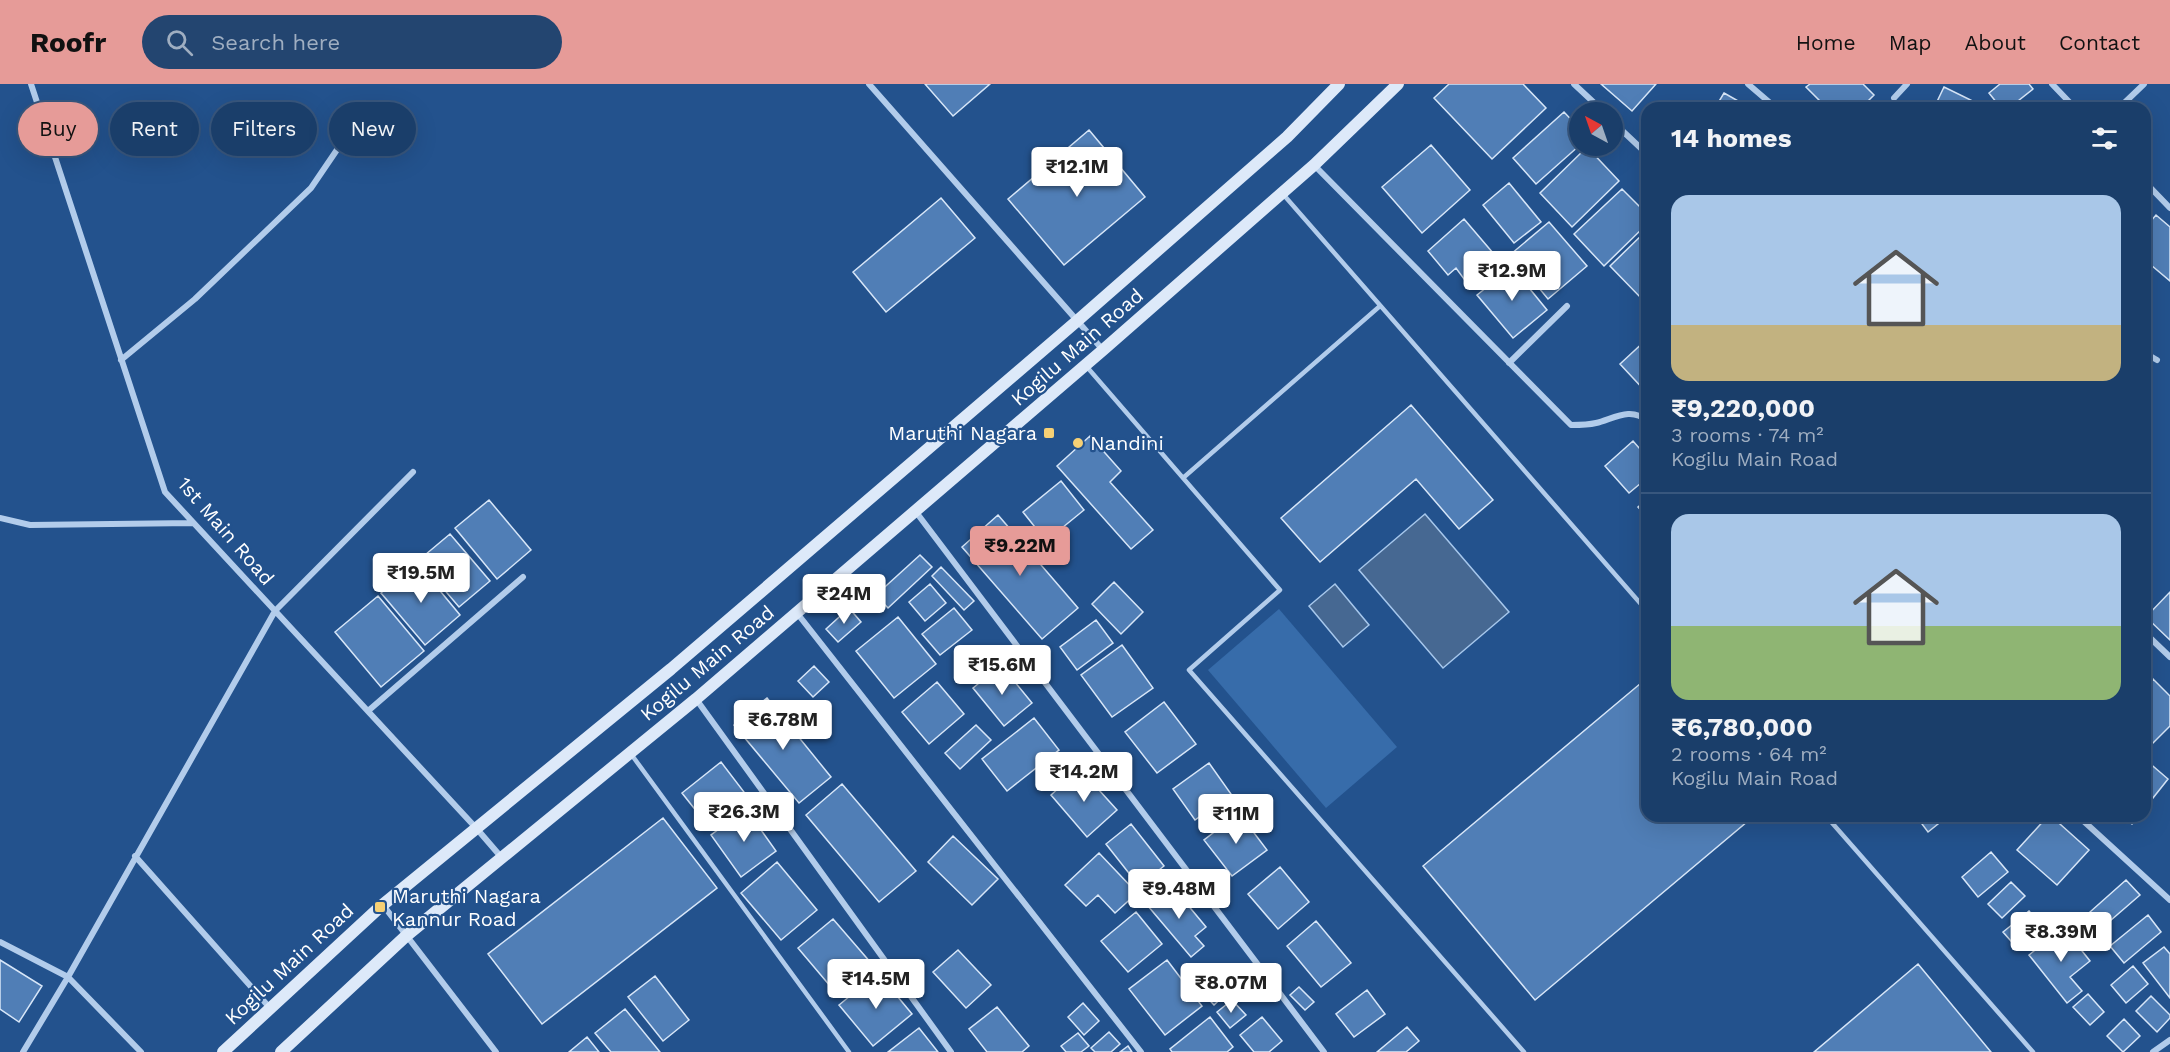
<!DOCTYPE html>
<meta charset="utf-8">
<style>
:root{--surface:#1a3e6a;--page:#234570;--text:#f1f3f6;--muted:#9faec1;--line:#38577e;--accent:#e69b98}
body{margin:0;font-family:"Work Sans",sans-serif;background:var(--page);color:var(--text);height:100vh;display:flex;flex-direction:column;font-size:22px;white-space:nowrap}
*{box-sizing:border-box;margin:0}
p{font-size:20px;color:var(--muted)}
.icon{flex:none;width:33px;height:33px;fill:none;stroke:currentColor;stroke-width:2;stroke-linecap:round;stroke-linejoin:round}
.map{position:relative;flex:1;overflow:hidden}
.side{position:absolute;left:1641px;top:18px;width:510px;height:720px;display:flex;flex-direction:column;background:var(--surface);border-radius:18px;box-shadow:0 6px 24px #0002,0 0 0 2px var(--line)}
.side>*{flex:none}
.guide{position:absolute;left:18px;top:18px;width:570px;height:54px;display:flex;gap:12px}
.needle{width:39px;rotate:320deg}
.controls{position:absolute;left:1569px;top:18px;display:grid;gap:12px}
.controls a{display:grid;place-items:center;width:54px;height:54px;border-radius:50%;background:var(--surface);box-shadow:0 6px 24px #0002,0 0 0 2px var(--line);font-size:30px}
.price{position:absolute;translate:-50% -51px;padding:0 14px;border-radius:6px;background:#fff;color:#222;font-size:20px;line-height:39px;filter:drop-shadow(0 2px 3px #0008)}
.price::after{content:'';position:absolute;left:50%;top:36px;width:18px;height:14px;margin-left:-9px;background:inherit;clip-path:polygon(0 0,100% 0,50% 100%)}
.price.active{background:var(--accent);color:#111}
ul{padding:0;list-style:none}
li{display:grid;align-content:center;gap:12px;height:318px;padding:0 30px}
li+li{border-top:2px solid var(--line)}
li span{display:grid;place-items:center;height:186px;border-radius:18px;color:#555}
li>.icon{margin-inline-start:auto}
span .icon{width:108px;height:108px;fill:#fffc;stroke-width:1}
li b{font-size:26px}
h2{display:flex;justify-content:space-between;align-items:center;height:72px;padding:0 30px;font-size:26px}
.chip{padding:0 21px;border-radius:27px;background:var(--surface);box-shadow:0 6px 24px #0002,0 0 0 2px var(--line);font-size:21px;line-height:54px}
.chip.active{background:var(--accent);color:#111}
header{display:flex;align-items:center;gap:36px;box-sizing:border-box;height:84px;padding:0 30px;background:var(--accent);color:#111}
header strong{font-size:28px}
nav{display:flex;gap:33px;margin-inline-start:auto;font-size:21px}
.search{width:420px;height:54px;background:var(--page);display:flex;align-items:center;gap:15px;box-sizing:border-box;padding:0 21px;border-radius:33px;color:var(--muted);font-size:22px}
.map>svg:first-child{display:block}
.green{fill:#376caa}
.water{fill:#466892;stroke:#a6c7ec;stroke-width:1.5}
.building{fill:#507eb6;stroke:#d7e6f8;stroke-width:1.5}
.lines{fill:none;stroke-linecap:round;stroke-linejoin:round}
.lane{stroke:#b2cceb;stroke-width:4.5}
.street{stroke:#b2cceb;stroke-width:6}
.secondary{stroke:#dde9f9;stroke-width:12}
.poi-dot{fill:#f6d075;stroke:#23528d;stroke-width:2}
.labels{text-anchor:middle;stroke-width:4.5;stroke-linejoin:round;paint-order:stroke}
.street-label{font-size:20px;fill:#fff;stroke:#23528d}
.poi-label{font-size:20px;fill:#fff;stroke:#23528d;text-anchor:start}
</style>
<header>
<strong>Roofr</strong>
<div class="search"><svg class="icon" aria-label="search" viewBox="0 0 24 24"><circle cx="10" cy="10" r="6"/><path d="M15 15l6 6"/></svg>Search here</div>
<nav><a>Home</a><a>Map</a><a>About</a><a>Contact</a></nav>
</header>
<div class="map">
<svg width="2170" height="968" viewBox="0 0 2170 968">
<rect width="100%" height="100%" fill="#23528d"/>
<path class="green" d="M 1279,525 L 1397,663 L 1326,724 L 1208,586 Z"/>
<path class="water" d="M 1425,430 L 1509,528 L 1443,584 L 1359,486 Z
M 1335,500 L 1369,541 L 1343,563 L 1309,522 Z"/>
<path class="building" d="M 925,0 L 990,0 L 953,32 Z
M 1449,0 L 1523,0 L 1546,24 L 1492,75 L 1434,14 Z
M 1601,0 L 1656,0 L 1632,27 Z
M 1810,0 L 1863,0 L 1874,11 L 1861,24 L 1827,24 L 1806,3 Z
M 2000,0 L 2029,0 L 2033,5 L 2009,24 L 2001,24 L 1989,9 Z
M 1944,3 L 1983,22 L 1982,24 L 1934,24 Z
M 1724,9 L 1740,18 L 1736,24 L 1715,24 Z
M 1564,28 L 1580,45 L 1580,61 L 1536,100 L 1513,74 Z
M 1089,46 L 1145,113 L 1064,181 L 1008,115 Z
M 1431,61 L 1470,106 L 1422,149 L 1382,103 Z
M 1587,63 L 1619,97 L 1572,143 L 1540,109 Z
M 1509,99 L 1541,138 L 1514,159 L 1483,121 Z
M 1622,105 L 1647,130 L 1647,140 L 1604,182 L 1574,150 Z
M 941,114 L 975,154 L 886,228 L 853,188 Z
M 2156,131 L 2170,143 L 2170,197 L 2145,176 L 2145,144 Z
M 1464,135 L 1493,169 L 1464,195 L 1456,184 L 1448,191 L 1428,167 Z
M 1549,138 L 1587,182 L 1548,215 L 1511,170 Z
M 1647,146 L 1647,208 L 1641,214 L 1610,182 Z
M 1512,183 L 1547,226 L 1513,254 L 1477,211 Z
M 1647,255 L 1647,309 L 1620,280 Z
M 1411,321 L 1493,416 L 1459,445 L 1416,395 L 1320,478 L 1281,434 Z
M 1090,352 L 1121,387 L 1110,398 L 1153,446 L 1131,465 L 1057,382 Z
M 1633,357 L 1647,373 L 1647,394 L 1629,409 L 1605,382 Z
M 1061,397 L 1084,426 L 1046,457 L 1023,428 Z
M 1647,415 L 1647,433 L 1638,423 Z
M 489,416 L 531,466 L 497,495 L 455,444 Z
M 998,431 L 1078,524 L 1042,555 L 962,463 Z
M 450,450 L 490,497 L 459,523 L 419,476 Z
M 920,471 L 932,483 L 888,524 L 876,511 Z
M 417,479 L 460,531 L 425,561 L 381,509 Z
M 941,483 L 974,517 L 964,526 L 932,492 Z
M 1114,498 L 1143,528 L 1121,550 L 1092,520 Z
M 930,500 L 946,519 L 925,537 L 909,518 Z
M 2170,508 L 2170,556 L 2146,533 Z
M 378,512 L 424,567 L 381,603 L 335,548 Z
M 849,524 L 861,538 L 838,558 L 826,545 Z
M 954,524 L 972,546 L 940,571 L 922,550 Z
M 898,533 L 936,580 L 894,614 L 856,567 Z
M 1096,536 L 1113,559 L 1077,586 L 1060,563 Z
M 1122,561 L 1153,604 L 1112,633 L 1081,591 Z
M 1001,581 L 1032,619 L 1004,642 L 973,604 Z
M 814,582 L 829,598 L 813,613 L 798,597 Z
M 2145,587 L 2153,595 L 2145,603 Z
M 1647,594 L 1647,732 L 1754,732 L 1535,916 L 1423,782 Z
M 2153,595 L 2170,612 L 2170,642 L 2145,667 L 2145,603 Z
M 937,598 L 964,630 L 929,660 L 902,628 Z
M 767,614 L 831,693 L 799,719 L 734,641 Z
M 1164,618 L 1196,660 L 1157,689 L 1125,648 Z
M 1034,634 L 1059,666 L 1007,707 L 982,675 Z
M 976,641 L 991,656 L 960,685 L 945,669 Z
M 2147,677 L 2168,695 L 2145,724 L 2145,679 Z
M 721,678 L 744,708 L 705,738 L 682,709 Z
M 1209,679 L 1231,710 L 1195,736 L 1173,705 Z
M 1080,685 L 1117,726 L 1087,753 L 1051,711 Z
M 842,700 L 916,787 L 879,818 L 806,731 Z
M 746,725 L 776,767 L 741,793 L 711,751 Z
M 1239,729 L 1267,766 L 1232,792 L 1204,756 Z
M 1916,732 L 1948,732 L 1928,748 Z
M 2048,732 L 2051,732 L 2089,766 L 2057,801 L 2017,766 Z
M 2121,732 L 2139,732 L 2132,740 Z
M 663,734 L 717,804 L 542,940 L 488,870 Z
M 1131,740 L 1164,782 L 1139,802 L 1106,760 Z
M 953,752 L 998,795 L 972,821 L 928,778 Z
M 1991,768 L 2008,788 L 1978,813 L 1962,793 Z
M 1099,769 L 1137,809 L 1115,829 L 1098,811 L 1086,822 L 1065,801 Z
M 777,778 L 817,826 L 781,856 L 741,809 Z
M 1280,783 L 1309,818 L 1278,845 L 1248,810 Z
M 2126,796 L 2140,811 L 2103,843 L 2090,828 Z
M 2011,798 L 2025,812 L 2002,834 L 1988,820 Z
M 1172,802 L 1206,843 L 1195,852 L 1204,862 L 1191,873 L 1148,822 Z
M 2029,827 L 2043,844 L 2018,865 L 2003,848 Z
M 1136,828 L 1162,860 L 1128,888 L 1101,857 Z
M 2148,831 L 2161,848 L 2124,879 L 2110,862 Z
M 833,835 L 871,879 L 836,909 L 798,864 Z
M 1316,837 L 1351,879 L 1321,903 L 1287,862 Z
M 2063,843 L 2090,877 L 2070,893 L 2082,907 L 2067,919 L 2029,871 Z
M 2164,863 L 2170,870 L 2170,914 L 2143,879 Z
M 958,866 L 991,901 L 966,924 L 933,888 Z
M 0,876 L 42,902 L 19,938 L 0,925 Z
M 1167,876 L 1202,922 L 1165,951 L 1129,905 Z
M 1918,880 L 1991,968 L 1814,968 Z
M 2133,882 L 2148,900 L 2126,919 L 2111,901 Z
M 1211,888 L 1228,908 L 1214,921 L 1196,902 Z
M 878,889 L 912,930 L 873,962 L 839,921 Z
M 655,892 L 689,936 L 663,957 L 628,913 Z
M 1299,903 L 1314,918 L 1305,926 L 1290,911 Z
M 1367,906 L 1385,930 L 1354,953 L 1336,930 Z
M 2088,910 L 2104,928 L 2090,941 L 2073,923 Z
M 2151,912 L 2170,931 L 2170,934 L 2157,948 L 2136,927 Z
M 1232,916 L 1246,931 L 1230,944 L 1217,928 Z
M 1083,919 L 1099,937 L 1084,951 L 1068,933 Z
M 997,923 L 1029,962 L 1022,968 L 987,968 L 969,945 Z
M 625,925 L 660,968 L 611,968 L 595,949 Z
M 1210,933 L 1233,963 L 1227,968 L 1172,968 L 1170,965 Z
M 1262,933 L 1282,957 L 1269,968 L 1254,968 L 1240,951 Z
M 2124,935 L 2140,952 L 2123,968 L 2107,952 Z
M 1407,943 L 1419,957 L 1406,968 L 1377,968 Z
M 919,944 L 938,968 L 888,968 Z
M 1109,948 L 1120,960 L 1111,968 L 1095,968 L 1091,964 Z
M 1078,949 L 1089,962 L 1081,968 L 1066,968 L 1061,962 Z
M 587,953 L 599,968 L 569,968 Z
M 1128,962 L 1132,968 L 1120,968 Z"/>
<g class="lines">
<path class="lane" d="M 1282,109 L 1647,527
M 1087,283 L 1280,506 L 1189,586 L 1524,968
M 1183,394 L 1380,222
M 631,670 L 849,968
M 1826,732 L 2033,968"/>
<path class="street" d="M 31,0 L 165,408 L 477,745 L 502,774
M 869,0 L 1103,266
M 1574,0 L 1604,28
M 1748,0 L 1776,24
M 2052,0 L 2075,24
M 1894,14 L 1907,0
M 2119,24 L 2144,0
M 1612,37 L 1647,70
M 1314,81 L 1571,341 C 1579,341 1588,341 1596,339 C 1613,335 1631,322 1647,337
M 2145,98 L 2170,124
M 2145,269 L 2157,276
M 121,276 L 195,215 L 311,104 L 364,26
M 1509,279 L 1567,222
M 916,428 L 1324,968
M 0,434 L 30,441 L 193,439
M 797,529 L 1141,968
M 2145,549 L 2170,573
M 696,615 L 951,968
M 368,627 L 523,493
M 2078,732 L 2170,816
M 135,772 L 270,924
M 383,821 L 496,968
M 0,858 L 68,893 L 141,968
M 23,968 L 68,893 L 275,527 L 413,388
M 2153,968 L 2170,956"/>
<path class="secondary" d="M 223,968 L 380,823 L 671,585 L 1077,237 L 1287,53 L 1339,0
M 281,968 L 406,852 L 696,615 L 1103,266 L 1314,81 L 1398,0"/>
</g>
<g class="poi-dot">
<rect x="1043" y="343" width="12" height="12" rx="3"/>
<circle cx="1078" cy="359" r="6"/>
<rect x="374" y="817" width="12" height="12" rx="3"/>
</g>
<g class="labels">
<g class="street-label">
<text transform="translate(1077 263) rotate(-41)" y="7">Kogilu Main Road</text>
<text transform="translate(226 447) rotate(49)" y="7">1st Main Road</text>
<text transform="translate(707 579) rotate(-40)" y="7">Kogilu Main Road</text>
<text transform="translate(289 880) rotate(-43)" y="7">Kogilu Main Road</text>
</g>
<g class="poi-label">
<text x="1037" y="356" text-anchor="end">Maruthi Nagara</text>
<text x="1090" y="366">Nandini</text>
<text x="392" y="819">Maruthi Nagara<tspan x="392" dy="23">Kannur Road</tspan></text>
</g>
</g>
</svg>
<div class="controls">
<a><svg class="needle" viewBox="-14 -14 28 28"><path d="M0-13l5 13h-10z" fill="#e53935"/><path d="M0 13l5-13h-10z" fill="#9faec1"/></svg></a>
</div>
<b class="price" style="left:1077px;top:114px">₹12.1M</b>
<b class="price" style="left:1512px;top:218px">₹12.9M</b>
<b class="price active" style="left:1020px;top:493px">₹9.22M</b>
<b class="price" style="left:421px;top:520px">₹19.5M</b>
<b class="price" style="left:844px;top:541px">₹24M</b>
<b class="price" style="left:1002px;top:612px">₹15.6M</b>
<b class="price" style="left:783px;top:667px">₹6.78M</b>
<b class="price" style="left:1084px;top:719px">₹14.2M</b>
<b class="price" style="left:744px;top:759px">₹26.3M</b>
<b class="price" style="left:1236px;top:761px">₹11M</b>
<b class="price" style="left:1179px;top:836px">₹9.48M</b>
<b class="price" style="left:2061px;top:879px">₹8.39M</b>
<b class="price" style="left:876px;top:926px">₹14.5M</b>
<b class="price" style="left:1231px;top:930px">₹8.07M</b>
<div class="guide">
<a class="chip active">Buy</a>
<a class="chip">Rent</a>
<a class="chip">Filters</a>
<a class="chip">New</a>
</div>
<section class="side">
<h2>14 homes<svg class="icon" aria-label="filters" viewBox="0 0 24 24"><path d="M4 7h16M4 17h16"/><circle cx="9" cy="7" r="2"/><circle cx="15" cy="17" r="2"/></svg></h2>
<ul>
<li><span style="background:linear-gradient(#a9c7e8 70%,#c2b280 0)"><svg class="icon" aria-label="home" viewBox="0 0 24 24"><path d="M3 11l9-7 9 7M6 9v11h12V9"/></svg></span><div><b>₹9,220,000</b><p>3 rooms · 74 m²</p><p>Kogilu Main Road</p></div></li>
<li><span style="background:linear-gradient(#a9c7e8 60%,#8fb573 0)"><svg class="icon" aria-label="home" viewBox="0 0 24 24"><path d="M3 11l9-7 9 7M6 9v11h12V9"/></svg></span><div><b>₹6,780,000</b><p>2 rooms · 64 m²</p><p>Kogilu Main Road</p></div></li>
</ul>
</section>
</div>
